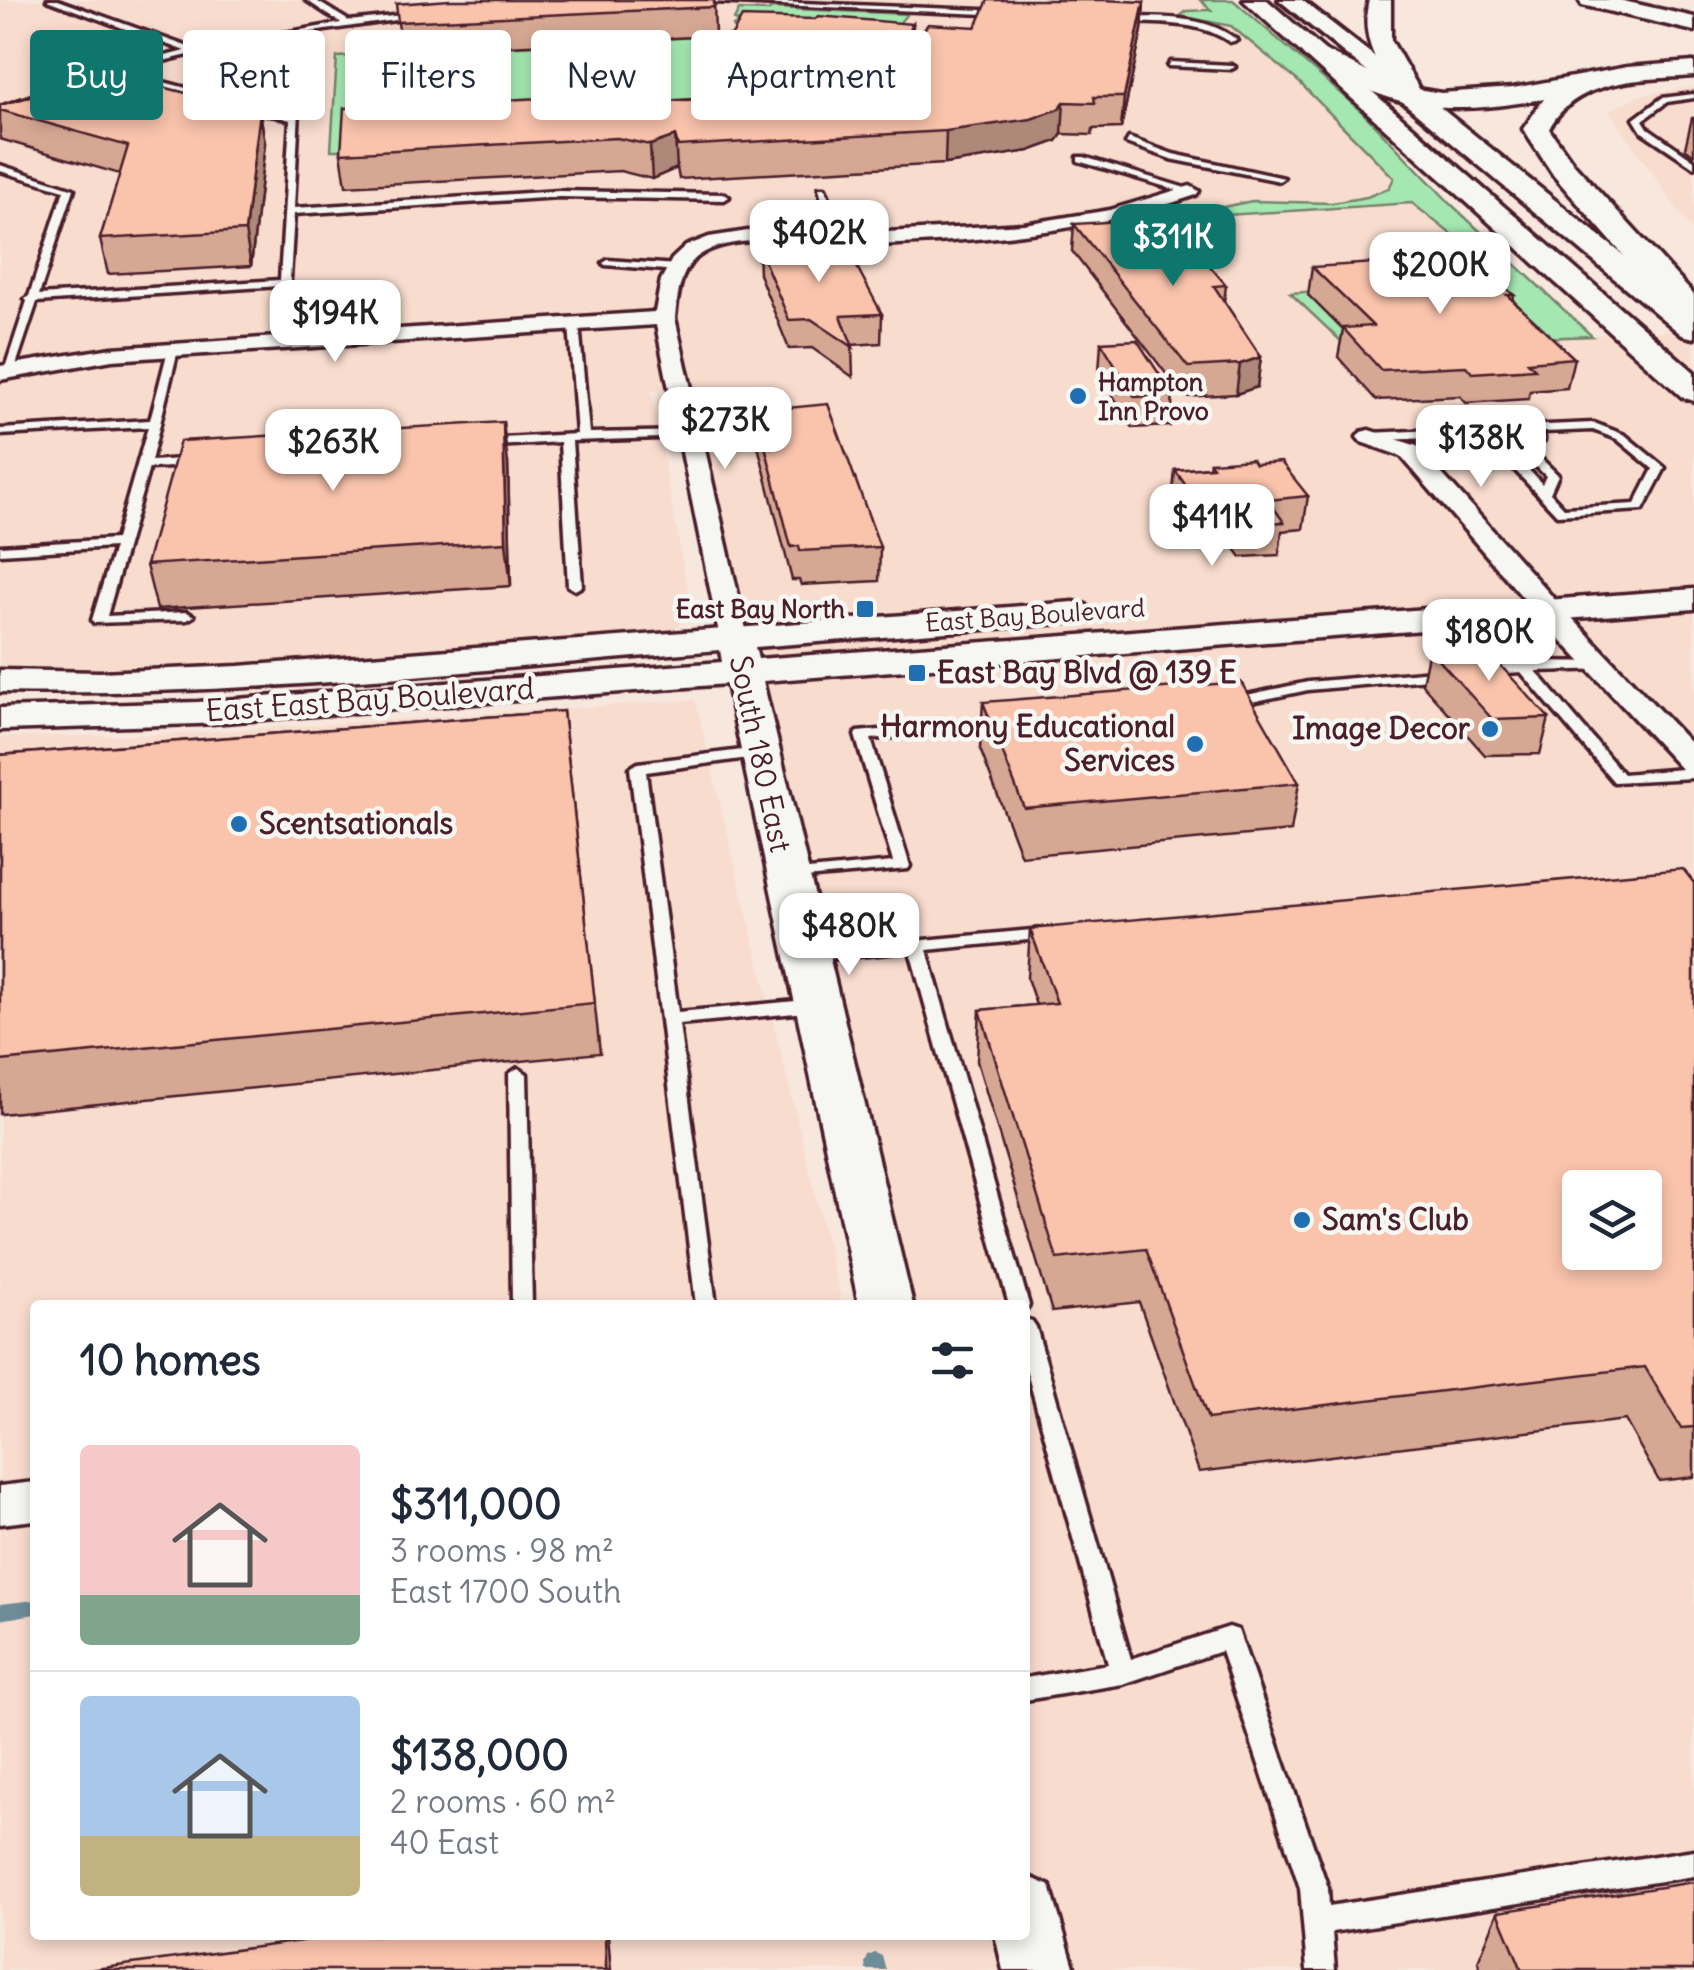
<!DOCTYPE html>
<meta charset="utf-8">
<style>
:root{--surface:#fff;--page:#f2f2f3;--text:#1f2937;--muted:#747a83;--line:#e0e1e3;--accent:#0f766e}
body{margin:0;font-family:Delius,sans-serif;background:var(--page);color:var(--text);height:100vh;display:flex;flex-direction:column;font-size:38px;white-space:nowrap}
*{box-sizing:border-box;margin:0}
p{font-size:32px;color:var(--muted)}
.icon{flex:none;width:55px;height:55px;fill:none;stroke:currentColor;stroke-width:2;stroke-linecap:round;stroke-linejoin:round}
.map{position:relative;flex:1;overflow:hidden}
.side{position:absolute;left:30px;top:1300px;width:1000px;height:640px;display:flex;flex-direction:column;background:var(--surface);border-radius:10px;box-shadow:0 5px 15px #0003}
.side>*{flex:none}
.banner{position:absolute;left:30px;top:30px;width:1000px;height:90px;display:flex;gap:20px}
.tools{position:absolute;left:1562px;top:1170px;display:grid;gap:20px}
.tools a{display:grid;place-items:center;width:100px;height:100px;border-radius:10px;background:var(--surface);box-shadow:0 5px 15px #0003;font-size:50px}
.price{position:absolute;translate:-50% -85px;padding:0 22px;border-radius:20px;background:#fff;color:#222;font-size:32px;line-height:65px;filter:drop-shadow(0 2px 5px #0008)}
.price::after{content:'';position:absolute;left:50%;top:60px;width:30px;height:22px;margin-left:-15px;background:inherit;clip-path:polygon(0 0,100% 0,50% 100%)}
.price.on{background:var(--accent);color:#fff}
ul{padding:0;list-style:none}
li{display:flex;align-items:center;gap:30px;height:250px;padding:0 50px}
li+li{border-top:2px solid var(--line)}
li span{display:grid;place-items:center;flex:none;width:280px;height:200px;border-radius:10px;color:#555}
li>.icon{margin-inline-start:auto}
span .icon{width:120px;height:120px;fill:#fffc;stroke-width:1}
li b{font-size:42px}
h2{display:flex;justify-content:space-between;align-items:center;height:120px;padding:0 50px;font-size:42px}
.pill{padding:0 35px;border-radius:10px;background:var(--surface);box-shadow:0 5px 15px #0003;font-size:35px;line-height:90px}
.pill.on{background:var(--accent);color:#fff}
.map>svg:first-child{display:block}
.built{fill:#f8dcce;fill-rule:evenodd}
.green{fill:#a4e7b0;stroke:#77836e;stroke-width:2.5}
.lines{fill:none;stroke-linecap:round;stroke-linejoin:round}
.stream{fill:#6e8d98;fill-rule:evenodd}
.service-casing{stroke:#4a1f2b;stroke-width:7}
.minor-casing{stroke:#4a1f2b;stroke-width:7}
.tertiary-casing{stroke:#4a1f2b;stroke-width:7}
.secondary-casing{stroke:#4a1f2b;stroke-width:8}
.trunk-casing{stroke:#4a1f2b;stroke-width:7}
.motorway-casing{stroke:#4a1f2b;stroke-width:7}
.service{fill:#f6f6f2;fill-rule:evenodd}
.minor{fill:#f6f6f2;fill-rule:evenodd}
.tertiary{fill:#f6f6f2;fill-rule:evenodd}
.secondary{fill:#f6f6f2;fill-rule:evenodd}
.trunk{fill:#f6f6f2;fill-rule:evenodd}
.motorway{fill:#f6f6f2;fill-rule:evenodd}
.wall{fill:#d6a894;stroke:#4a1f2b;stroke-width:2.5}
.shaded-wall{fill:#ae8878;stroke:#4a1f2b;stroke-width:2.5}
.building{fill:#f9c3ac;stroke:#4a1f2b;stroke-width:2.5;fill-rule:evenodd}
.poi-dot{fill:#1f6fb2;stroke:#f6f6f2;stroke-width:4}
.labels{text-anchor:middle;stroke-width:9;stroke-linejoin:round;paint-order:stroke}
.far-poi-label{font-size:25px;font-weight:bold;fill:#4a1f2b;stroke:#f6f6f2;text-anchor:start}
.far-street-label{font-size:25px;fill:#4a1f2b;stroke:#f6f6f2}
.poi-label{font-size:30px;font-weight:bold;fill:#4a1f2b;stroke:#f6f6f2;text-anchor:start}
.street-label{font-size:30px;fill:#4a1f2b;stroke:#f6f6f2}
</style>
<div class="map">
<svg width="1694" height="1970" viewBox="0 0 1694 1970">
<rect width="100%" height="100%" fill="#f7e7dd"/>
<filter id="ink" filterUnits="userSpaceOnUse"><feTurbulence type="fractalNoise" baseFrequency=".01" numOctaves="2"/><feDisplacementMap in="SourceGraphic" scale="20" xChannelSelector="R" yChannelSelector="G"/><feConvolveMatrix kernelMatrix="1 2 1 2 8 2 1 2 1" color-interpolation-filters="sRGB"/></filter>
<g filter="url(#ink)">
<path class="built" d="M 0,0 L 1233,0 L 1362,112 L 1452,205 L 1592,335 L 1694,330 L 1694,1970 L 1038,1970 L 1025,1915 L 1025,1305 L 885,1305 L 680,389 L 651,391 L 688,593 L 684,620 L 671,633 L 127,679 L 0,675 ZM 1580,1188 L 1645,1188 L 1645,1252 L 1580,1252 Z
M 1694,87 L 1694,233 L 1609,111 L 1638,96 Z
M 695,700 L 842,1305 L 35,1305 L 35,1935 L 994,1935 L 1002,1970 L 0,1970 L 0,737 L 160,735 Z"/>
<path class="green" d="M 1200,0 L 1233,0 L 1362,112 L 1452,205 L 1592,336 L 1345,345 L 1290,293 L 1505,277 L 1412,203 L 1196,217 L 1199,222 L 1171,217 L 1173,210 L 1214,209 L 1252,201 L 1332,203 L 1367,197 L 1389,188 L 1394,178 L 1299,82 L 1231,26 L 1180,16 L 1187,11 L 1211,10 Z
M 772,8 L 907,14 L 889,35 L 727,76 L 732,93 L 776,95 L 897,90 L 345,139 L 341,150 L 331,150 L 337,57 L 551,44 L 564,48 L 595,42 L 737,35 L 733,26 L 740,22 L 734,20 L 739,10 L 768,11 Z"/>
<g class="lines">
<path class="stream" d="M 35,1600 L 35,1614 L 0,1620 L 0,1604 Z
M 875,1953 L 882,1956 L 886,1970 L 866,1970 L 865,1963 L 868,1956 Z"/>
<defs>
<path id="service" d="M 47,0 L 58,0 L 194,49 L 341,23 L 306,0 L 315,0 L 349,21 L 420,13 L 417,17 L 283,36 L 302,51 L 294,208 L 559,191 L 724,194 L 729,197 L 724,200 L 559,197 L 294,214 L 286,345 L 277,343 L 280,286 L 37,302 L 14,371 L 5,373 L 4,371 L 27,301 L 25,299 L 29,296 L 64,190 L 0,171 L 0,165 L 74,189 L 39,295 L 280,280 L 290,120 L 114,73 L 0,112 L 0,107 L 98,73 L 185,51 ZM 275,37 L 294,52 L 290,115 L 121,71 L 205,51 Z
M 722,0 L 1007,11 L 1011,13 L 1007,15 L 689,1 Z
M 1122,17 C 1161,18 1204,14 1237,40 L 1230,42 C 1196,19 1158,25 1119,21 Z
M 1171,62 L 1231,65 L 1235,67 L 1231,69 L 1168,66 Z
M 1694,94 L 1694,98 L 1667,102 L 1643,120 L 1648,128 L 1694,160 L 1694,167 L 1642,132 L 1634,119 L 1662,98 Z
M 1129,138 L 1173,154 L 1284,178 L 1280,181 L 1171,159 L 1126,143 Z
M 1078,157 L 1084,157 L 1195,191 L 1187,193 L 1078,161 Z
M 819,188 L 825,188 L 833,208 L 857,238 L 857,242 L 851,242 L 824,208 Z
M 608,260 L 677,265 L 682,268 L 677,271 L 605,265 L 603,263 Z
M 574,321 L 579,324 L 589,433 L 690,431 L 696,434 L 690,437 L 572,441 L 582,586 L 575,590 L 568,586 L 560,442 L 482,447 L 476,443 L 482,439 L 577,434 L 569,324 Z
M 173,347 L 178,350 L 151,461 L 197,458 L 203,462 L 197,466 L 149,468 L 107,616 L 187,612 L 194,616 L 187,620 L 94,623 L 92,620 L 114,547 L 0,554 L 0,546 L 116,539 L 148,427 L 0,435 L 0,429 L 150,420 L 168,350 Z
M 1594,423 L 1625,435 L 1665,468 L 1643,510 L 1557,515 L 1482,435 L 1369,441 L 1363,437 L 1369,433 ZM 1593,430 L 1617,439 L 1653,469 L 1635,504 L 1564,508 L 1550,493 L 1558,475 L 1526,444 L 1544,441 L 1544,437 L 1518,438 L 1514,445 L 1546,476 L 1542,484 L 1495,434 Z
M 1606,662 L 1611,663 L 1611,669 L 1536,671 L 1623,774 L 1694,768 L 1694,778 L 1614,782 L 1521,672 L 1480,675 L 1473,671 C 1495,657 1576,662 1606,662 Z
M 1445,670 L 1450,671 L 1450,677 L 1308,690 L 1228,707 L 1221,703 L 1228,699 L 1308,682 Z
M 1003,719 L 1010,723 L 1008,726 L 871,739 L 910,866 L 908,869 L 781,880 L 779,877 L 781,874 L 787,872 L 893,862 L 855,735 L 857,732 Z
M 758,748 L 766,753 L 763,756 L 646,772 L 678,1012 L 817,999 L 826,1005 L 817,1011 L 679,1024 L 716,1305 L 696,1305 L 630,768 L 638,763 Z
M 1053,928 L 1061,933 L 1059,937 L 927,950 L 1029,1305 L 1025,1311 L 1025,1305 L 1009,1305 L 910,951 L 805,961 L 796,956 L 805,951 Z
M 518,1068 L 527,1074 L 532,1305 L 512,1305 L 509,1074 Z
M 1025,1319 L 1032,1321 L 1036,1327 L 1131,1659 L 1229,1627 L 1238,1630 L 1328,1888 L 1329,1906 L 1694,1850 L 1694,1876 L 1332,1932 L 1335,1970 L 1307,1970 L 1300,1888 L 1221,1651 L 1123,1684 L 1025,1700 L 1025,1678 L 1108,1664 L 1025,1365 Z"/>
<path id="minor" d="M 1190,186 L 1199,191 L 1196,195 C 1092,232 983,241 872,245 C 824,247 748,230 705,252 C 680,264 678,293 675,318 L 748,638 L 734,646 L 720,638 L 656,325 L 112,360 L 0,380 L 0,366 L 112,348 L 655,312 L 661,280 L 672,259 L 686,246 L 709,237 L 748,231 L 852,234 L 1024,224 L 1110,210 Z
M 1369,430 L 1417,446 L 1557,602 L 1694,747 L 1694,774 L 1683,771 L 1537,614 L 1401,456 L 1361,442 L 1357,437 L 1361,432 Z
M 35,1482 L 35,1520 L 0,1524 L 0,1486 Z"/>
<path id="tertiary" d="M 1694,589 L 1694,609 L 763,681 L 913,1305 L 859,1305 L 727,684 L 198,724 L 0,730 L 0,708 L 198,702 L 722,662 L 720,650 C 480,669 240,697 0,692 L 0,670 L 100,672 L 239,666 L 1074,602 L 1086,605 L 1091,612 L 1086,619 L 1074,622 L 755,647 L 758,659 Z
M 1025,1875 L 1050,1886 L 1075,1970 L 1003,1970 L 995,1935 L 1025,1935 Z"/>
<path id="secondary" d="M 1279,0 L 1302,0 L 1420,92 L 1424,97 L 1420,102 L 1404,102 Z"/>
<path id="trunk" d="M 1243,0 L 1267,0 L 1694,372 L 1694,401 L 1682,397 Z
M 1369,0 L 1391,0 L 1391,40 L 1421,92 L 1694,312 L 1694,338 L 1682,335 L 1403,102 C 1380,70 1359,41 1369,0 Z"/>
<path id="motorway" d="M 1579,0 L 1619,0 L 1694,17 L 1694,31 L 1582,5 Z
M 1312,44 L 1393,85 L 1441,93 L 1513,88 L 1627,67 L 1694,62 L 1694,76 C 1643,80 1576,77 1549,129 L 1574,164 L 1694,295 L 1694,325 L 1682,322 L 1554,176 L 1523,129 L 1544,99 C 1438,117 1395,111 1304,56 L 1300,51 Z"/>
</defs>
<use href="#service" class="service-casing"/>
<use href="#minor" class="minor-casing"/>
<use href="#tertiary" class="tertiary-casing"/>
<use href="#secondary" class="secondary-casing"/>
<use href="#trunk" class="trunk-casing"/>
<use href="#motorway" class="motorway-casing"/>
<use href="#service" class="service"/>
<use href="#minor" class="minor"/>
<use href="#tertiary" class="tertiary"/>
<use href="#secondary" class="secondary"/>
<use href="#trunk" class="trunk"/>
<use href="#motorway" class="motorway"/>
</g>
<path class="wall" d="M 714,0 L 715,36 L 401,51 L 398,22 Z
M 1144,2 L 1142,30 L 1121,128 L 1093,129 L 1092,135 L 1062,134 L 1057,141 L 1029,151 L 945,164 L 679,179 L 677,168 L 652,179 L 620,171 L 346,186 L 341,153 L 585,105 L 734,97 L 727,76 L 726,46 L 912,46 L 976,27 Z
M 0,105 L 260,112 L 265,143 L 251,266 L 108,274 L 100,239 L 120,174 L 0,139 Z
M 1692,118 L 1694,118 L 1694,155 L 1685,148 Z
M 1074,224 L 1226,285 L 1224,302 L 1261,357 L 1257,387 L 1236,394 L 1184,397 L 1072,251 Z
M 758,246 L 819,252 L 882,314 L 881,343 L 852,345 L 853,377 L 812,348 L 789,349 L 759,274 Z
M 1312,267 L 1514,295 L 1513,301 L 1574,358 L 1567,388 L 1530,391 L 1528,399 L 1466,403 L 1460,396 L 1376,400 L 1338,357 L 1343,330 L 1308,295 Z
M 1101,342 L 1173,395 L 1170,426 L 1132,428 L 1099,372 Z
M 756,411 L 880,547 L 879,581 L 801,585 L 799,580 L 792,580 L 757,442 Z
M 1210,462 L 1255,464 L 1308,496 L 1303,529 L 1282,531 L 1279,555 L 1241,557 L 1226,536 L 1193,535 L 1172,502 L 1175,470 L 1209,467 Z
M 508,463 L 511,586 L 157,609 L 146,565 Z
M 1429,649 L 1549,718 L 1540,754 L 1485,755 L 1422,684 Z
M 983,702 L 1299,783 L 1291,831 L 1021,856 L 980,749 Z
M 563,711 L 600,1053 L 0,1114 L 0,755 Z
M 1694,883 L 1694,1477 L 1659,1481 L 1625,1420 L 1199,1472 L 1139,1302 L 1052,1312 L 977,1061 L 980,1010 L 1036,1005 L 1027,978 L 1030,929 Z
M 1498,1912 L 1694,1970 L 1481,1970 L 1478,1961 Z"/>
<path class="shaded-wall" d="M 1144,2 L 1142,30 L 1121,128 L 1124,97 Z
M 913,24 L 912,53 L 890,88 L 890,58 Z
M 1064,102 L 1062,134 L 1057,141 L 1029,151 L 945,164 L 946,131 Z
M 260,112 L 265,143 L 251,266 L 245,231 Z
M 675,136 L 677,168 L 652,179 L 650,145 Z
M 1261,357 L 1257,387 L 1236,394 L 1240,364 Z
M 503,422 L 508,463 L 511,586 L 506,542 Z
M 605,1935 L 608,1935 L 611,1970 L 606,1970 Z"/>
<path class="building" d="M 450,0 L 714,0 L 714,7 L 398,22 L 396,4 Z
M 988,0 L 1104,0 L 1144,2 L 1124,97 L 1094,97 L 1095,103 L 1064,102 L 1059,109 L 1031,119 L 946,131 L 678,146 L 675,136 L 650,145 L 617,138 L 341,153 L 344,108 L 582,96 L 585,105 L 743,97 L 726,46 L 742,17 L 815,19 L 818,16 L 913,24 L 890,58 L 898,65 L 928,24 L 976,27 Z
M 112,74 L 260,112 L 245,231 L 100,239 L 128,146 L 0,110 L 0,105 Z
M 1169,218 L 1226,285 L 1214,286 L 1261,357 L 1240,364 L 1188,367 L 1074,224 Z
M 816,243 L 819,252 L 848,250 L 882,314 L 841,316 L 853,347 L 811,319 L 789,320 L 758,246 Z
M 1469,257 L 1514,295 L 1507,295 L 1574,358 L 1528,362 L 1535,369 L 1472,373 L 1466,366 L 1381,370 L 1343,328 L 1373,326 L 1312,267 Z
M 1137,340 L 1173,395 L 1135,397 L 1101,342 Z
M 828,404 L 880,547 L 800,551 L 799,546 L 791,547 L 756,411 Z
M 503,422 L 506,542 L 146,565 L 180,441 Z
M 1252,459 L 1255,464 L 1281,462 L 1308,496 L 1268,500 L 1284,522 L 1245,524 L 1230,503 L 1197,502 L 1175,470 L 1213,467 L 1210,462 Z
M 1469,646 L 1488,652 L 1549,718 L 1493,720 L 1429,649 Z
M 1241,682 L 1299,783 L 1024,808 L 983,702 Z
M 563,711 L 595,1003 L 0,1061 L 0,755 Z
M 1683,869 L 1694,883 L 1694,1427 L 1681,1428 L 1645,1367 L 1208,1419 L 1146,1249 L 1057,1259 L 980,1010 L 1057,1003 L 1030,929 ZM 1580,1188 L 1645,1188 L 1645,1252 L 1580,1252 Z
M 1694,1882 L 1694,1970 L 1522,1970 L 1498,1912 Z
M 345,1935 L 605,1935 L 606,1970 L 88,1970 Z"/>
</g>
<g class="poi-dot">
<circle cx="1078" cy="396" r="10"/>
<rect x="855" y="599" width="20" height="20" rx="5"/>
<rect x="907" y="663" width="20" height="20" rx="5"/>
<circle cx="1490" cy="729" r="10"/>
<circle cx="1195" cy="744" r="10"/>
<circle cx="239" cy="824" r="10"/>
<circle cx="1302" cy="1220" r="10"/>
</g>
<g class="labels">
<g class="far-poi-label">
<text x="1098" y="391">Hampton<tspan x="1098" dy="29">Inn Provo</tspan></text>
<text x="845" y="618" text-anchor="end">East Bay North</text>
</g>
<g class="far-street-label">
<text transform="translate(1035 615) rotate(-4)" y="9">East Bay Boulevard</text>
</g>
<g class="poi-label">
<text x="937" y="683">East Bay Blvd @ 139 E</text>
<text x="1175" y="737" text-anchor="end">Harmony Educational<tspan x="1175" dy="34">Services</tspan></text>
<text x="1470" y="739" text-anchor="end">Image Decor</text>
<text x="259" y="834">Scentsationals</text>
<text x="1322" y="1230">Sam's Club</text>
</g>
<g class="street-label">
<text transform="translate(370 700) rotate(-4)" y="10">East East Bay Boulevard</text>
<text transform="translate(760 754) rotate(78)" y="10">South 180 East</text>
</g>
</g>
</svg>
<div class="tools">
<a><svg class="icon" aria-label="layers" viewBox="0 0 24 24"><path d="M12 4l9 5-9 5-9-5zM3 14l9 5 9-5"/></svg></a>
</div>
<b class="price" style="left:819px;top:285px">$402K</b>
<b class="price on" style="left:1173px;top:289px">$311K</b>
<b class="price" style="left:1440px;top:317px">$200K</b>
<b class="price" style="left:335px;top:365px">$194K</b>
<b class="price" style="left:725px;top:472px">$273K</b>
<b class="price" style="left:1481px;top:490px">$138K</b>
<b class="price" style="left:333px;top:494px">$263K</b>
<b class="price" style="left:1212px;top:569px">$411K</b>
<b class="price" style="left:1489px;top:684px">$180K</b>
<b class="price" style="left:849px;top:978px">$480K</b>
<div class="banner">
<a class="pill on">Buy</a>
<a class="pill">Rent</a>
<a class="pill">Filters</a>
<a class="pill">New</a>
<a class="pill">Apartment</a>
</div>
<section class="side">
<h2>10 homes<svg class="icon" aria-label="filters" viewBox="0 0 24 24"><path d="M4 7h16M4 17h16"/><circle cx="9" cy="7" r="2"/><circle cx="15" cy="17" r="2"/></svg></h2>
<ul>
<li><span style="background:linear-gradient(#f6c9c9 75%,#7fa58c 0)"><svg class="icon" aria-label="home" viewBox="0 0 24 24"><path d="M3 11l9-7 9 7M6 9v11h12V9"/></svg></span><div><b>$311,000</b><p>3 rooms · 98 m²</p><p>East 1700 South</p></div></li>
<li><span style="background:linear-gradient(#a9c7e8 70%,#c2b280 0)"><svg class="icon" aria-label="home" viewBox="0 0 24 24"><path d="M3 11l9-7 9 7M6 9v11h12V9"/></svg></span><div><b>$138,000</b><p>2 rooms · 60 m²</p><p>40 East</p></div></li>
</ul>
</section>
</div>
